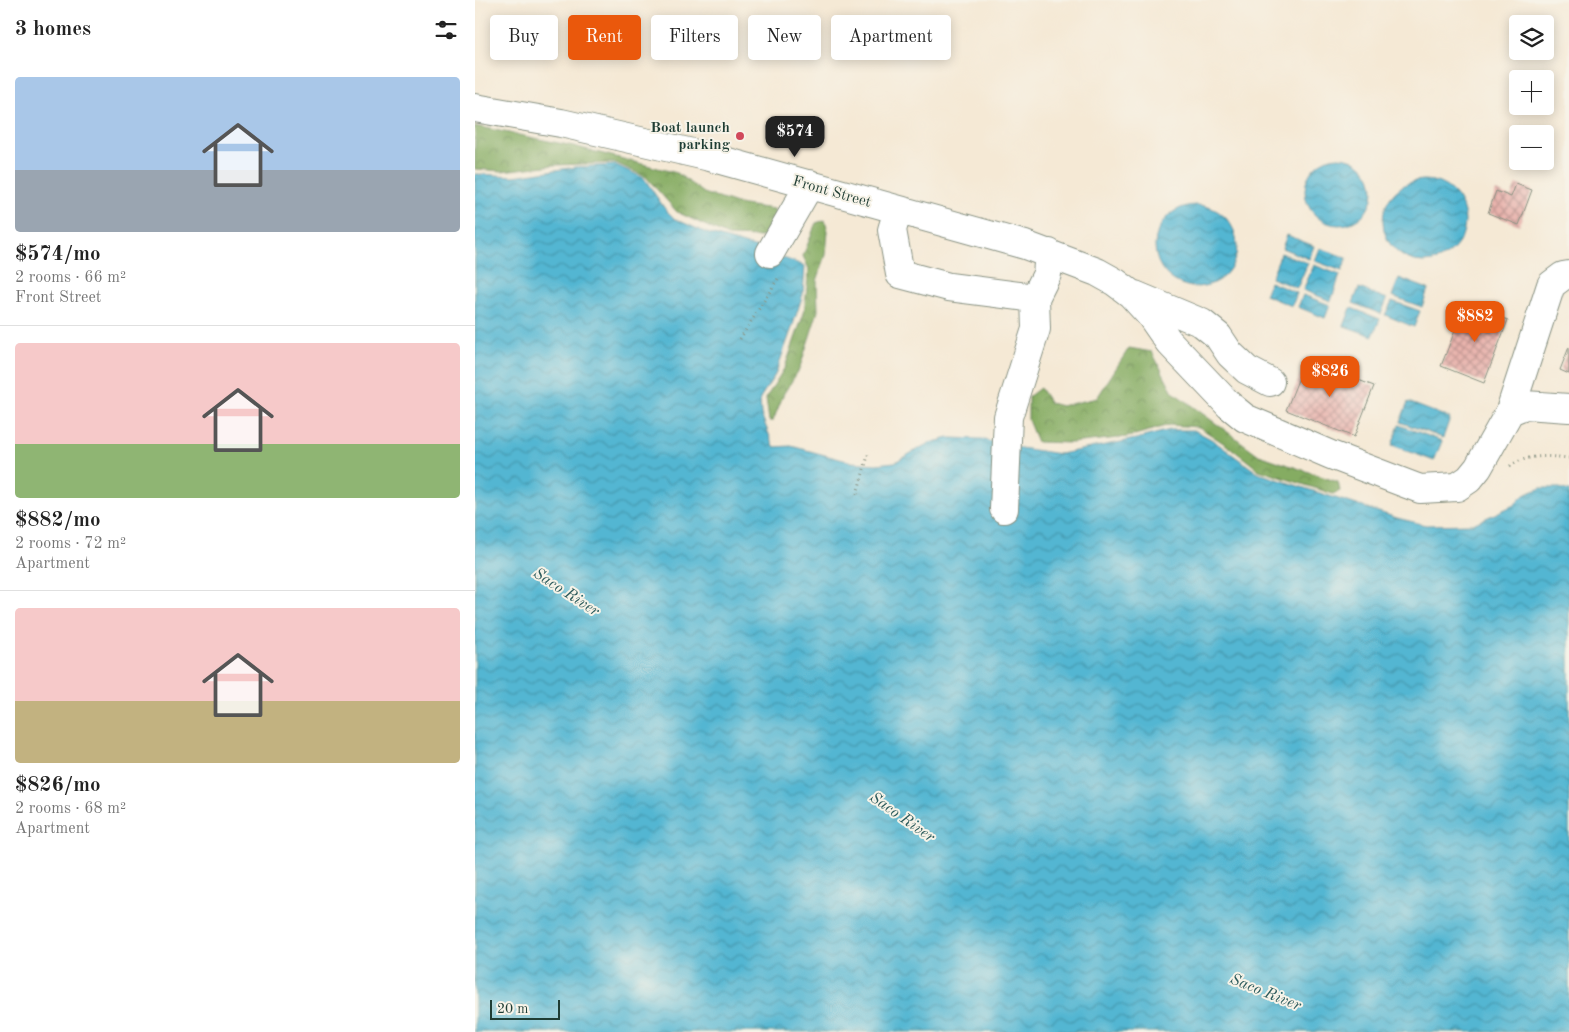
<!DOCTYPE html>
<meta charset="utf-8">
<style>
:root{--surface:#fff;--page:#f2f2f2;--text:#222;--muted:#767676;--line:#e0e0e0;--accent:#ea580c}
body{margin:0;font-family:"Old Standard TT",serif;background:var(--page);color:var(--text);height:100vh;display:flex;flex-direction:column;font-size:19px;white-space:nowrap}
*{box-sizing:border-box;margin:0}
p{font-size:16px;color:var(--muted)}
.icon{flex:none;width:28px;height:28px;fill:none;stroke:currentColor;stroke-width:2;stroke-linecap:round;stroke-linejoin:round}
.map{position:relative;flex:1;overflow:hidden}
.sheet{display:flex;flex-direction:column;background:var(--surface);width:475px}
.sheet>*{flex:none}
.banner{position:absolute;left:15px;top:15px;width:475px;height:45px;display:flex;gap:10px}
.buttons{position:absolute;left:1034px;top:15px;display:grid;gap:10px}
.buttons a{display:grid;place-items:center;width:45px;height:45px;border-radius:5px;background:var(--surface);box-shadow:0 2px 12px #0003;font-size:25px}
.scale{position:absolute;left:15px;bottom:12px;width:70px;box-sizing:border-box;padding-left:5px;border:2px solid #1f3d34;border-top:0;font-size:14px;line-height:18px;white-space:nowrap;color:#1f3d34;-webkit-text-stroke:4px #f7f3e8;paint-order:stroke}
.price{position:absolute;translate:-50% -42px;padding:0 11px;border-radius:10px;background:var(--accent);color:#fff;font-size:16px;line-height:32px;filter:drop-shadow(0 1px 2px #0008)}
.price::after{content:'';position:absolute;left:50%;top:30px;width:15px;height:11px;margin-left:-8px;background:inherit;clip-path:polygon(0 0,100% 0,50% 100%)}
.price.on{background:#222;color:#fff}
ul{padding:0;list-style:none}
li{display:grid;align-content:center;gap:10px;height:265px;padding:0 15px}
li+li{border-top:1px solid var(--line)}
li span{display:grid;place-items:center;height:155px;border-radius:5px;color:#555}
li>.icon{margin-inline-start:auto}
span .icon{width:90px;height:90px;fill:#fffc;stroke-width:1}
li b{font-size:21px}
h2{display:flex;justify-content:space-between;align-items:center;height:60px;padding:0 15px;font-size:21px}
.pill{padding:0 18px;border-radius:5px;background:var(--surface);box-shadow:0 2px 12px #0003;font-size:18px;line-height:45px}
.pill.on{background:var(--accent);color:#fff}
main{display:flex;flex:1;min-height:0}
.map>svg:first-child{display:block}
.forest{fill:url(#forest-crowns);stroke:#52744b}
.water{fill:url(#water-waves);stroke:#397a83}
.building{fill:url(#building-cross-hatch)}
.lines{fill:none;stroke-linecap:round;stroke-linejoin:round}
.minor-casing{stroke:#8a9384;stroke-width:30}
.path{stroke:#8a9384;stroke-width:3;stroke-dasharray:1 4;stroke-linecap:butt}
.minor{stroke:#fff;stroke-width:28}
.poi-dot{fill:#d1495b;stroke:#f7f3e8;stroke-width:2}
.labels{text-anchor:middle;stroke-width:4;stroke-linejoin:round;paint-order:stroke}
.poi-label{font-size:15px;font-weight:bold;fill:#1f3d34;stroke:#f7f3e8;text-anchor:end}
.street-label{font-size:15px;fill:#1f3d34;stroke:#f7f3e8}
.water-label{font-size:16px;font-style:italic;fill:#2c5b5c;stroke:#f7f3e8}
</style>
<main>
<section class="sheet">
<h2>3 homes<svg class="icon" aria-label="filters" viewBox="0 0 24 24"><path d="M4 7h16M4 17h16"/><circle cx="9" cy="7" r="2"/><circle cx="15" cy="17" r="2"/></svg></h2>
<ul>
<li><span style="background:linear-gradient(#a9c7e8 60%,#9aa5b1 0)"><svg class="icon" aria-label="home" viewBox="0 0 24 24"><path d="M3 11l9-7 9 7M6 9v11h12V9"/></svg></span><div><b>$574/mo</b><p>2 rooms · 66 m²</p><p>Front Street</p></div></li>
<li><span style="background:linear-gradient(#f6c9c9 65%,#8fb573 0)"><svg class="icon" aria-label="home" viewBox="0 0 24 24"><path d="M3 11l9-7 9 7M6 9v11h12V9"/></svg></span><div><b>$882/mo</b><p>2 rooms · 72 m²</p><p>Apartment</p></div></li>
<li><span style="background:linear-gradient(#f6c9c9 60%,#c2b280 0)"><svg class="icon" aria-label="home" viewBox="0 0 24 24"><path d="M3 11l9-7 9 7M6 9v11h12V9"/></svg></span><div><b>$826/mo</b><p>2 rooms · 68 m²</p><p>Apartment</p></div></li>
</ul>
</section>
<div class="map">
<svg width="1094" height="1032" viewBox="0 0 1094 1032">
<defs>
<pattern id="forest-crowns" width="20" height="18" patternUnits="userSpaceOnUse" patternTransform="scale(1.25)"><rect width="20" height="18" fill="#85ac62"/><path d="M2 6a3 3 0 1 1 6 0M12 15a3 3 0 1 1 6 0" fill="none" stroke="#6c8d52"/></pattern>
<pattern id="water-waves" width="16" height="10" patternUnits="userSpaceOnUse" patternTransform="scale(1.25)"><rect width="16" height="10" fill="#53b6d2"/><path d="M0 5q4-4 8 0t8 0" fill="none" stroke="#4495ab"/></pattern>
<pattern id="building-cross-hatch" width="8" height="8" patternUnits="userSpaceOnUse" patternTransform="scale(1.25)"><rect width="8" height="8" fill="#e8b2ac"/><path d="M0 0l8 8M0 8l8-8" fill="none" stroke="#bb928d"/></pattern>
</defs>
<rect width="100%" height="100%" fill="#f7f3e8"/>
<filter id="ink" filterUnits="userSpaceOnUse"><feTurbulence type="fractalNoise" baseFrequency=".02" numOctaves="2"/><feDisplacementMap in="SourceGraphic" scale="10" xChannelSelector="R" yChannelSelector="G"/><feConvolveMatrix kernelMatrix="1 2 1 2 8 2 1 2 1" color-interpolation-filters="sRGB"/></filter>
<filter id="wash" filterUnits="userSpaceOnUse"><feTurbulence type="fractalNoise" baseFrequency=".0096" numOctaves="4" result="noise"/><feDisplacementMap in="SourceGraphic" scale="20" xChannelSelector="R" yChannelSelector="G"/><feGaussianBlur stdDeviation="1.12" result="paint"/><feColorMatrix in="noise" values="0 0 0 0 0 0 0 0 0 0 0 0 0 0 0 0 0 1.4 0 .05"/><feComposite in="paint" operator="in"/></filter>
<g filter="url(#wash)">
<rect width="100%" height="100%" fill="#f5e9d5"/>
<path class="forest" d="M 0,126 L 98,146 L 202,173 L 229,193 L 261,204 L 299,209 L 306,222 L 287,237 L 253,236 L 202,212 L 171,177 L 141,163 L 79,165 L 27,171 L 0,169 Z
M 350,220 L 353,231 L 351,255 L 342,281 L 343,311 L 324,370 L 309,393 L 298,421 L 294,421 L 291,398 L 310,367 L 329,313 L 334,269 L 328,256 L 341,223 Z
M 654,348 L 677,352 L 698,392 L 784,455 L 863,482 L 865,491 L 858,494 L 784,470 L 756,448 L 724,427 L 694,425 L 653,437 L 596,443 L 562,442 L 553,420 L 553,397 L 565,388 L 575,403 L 586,406 L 622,398 Z"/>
<path class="water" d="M830 191a34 34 0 1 1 68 0a34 34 0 1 1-68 0Z
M 141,165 L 169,178 L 190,209 L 200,219 L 232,233 L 279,247 L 330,266 L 328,294 L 318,325 L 300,375 L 285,398 L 286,414 L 299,447 L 316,446 L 376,462 L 401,464 L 420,462 L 454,443 L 474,438 L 506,439 L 532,446 L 585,454 L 661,439 L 695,430 L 719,430 L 736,439 L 783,473 L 922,518 L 951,525 L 998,524 L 1039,505 L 1049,495 L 1066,488 L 1085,488 L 1094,491 L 1094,1032 L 0,1032 L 0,174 L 39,176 L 101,167 Z
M908 221a41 41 0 1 1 82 0a41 41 0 1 1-82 0Z
M680 246a41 41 0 1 1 82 0a41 41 0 1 1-82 0Z
M 812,235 L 839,246 L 834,259 L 807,248 Z
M 845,248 L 872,258 L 867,271 L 840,261 Z
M 806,253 L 833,263 L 822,288 L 796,278 Z
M 839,265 L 865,275 L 856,301 L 828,290 Z
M 924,278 L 953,289 L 947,307 L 917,296 Z
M 795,282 L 822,293 L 817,306 L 790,295 Z
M 884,288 L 912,299 L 906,314 L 878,303 Z
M 828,295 L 855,305 L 850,318 L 823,307 Z
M 917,301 L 945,311 L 939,327 L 910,315 Z
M 876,308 L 905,319 L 898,336 L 869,326 Z
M 933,402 L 975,418 L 968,438 L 925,422 Z
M 924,425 L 967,441 L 959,461 L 917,445 Z"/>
<g id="blocks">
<path class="building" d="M 1041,184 L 1057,190 L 1044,225 L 1013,213 L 1021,191 L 1036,197 Z
M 991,303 L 1033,320 L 1009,383 L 966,366 Z
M 1094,347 L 1094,374 L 1085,370 Z
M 831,360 L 899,386 L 879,437 L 811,410 Z"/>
</g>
</g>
<g filter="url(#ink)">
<use href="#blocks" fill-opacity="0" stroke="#8a9384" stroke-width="1"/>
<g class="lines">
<defs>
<path id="minor" d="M 0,108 L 86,123 L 235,157 L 550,245 L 622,272 L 640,282 L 656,294 L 676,316 L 694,342 L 754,405 L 770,418 L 856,455 L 945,489 L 982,487 L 994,479 L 1003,468 L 1035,411 L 1050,405 L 1094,408
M 423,210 L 417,230 L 425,274 L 474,287 L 560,298 L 572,274 L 574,253
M 295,253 L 335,184
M 660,295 L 727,323 L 743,336 L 755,354 L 772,370 L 795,382
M 1035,411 L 1076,285 L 1088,276 L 1094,275
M 529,509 L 533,417 L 561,329 L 560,298"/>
</defs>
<use href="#minor" class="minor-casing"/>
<path class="path" d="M 265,339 L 304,277
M 1035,466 C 1052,454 1075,456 1094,458
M 382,494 L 394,452"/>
<use href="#minor" class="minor"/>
</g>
</g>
<circle class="poi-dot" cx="265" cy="136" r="5"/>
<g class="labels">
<g class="poi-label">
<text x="255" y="132">Boat launch<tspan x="255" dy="17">parking</tspan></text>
</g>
<g class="street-label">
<text transform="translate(357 191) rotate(16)" y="5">Front Street</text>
</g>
<g class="water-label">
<text transform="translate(92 591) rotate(33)" y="6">Saco River</text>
<text transform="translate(428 816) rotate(35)" y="6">Saco River</text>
<text transform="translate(791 991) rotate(22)" y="6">Saco River</text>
</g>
</g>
</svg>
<div class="buttons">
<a><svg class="icon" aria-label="layers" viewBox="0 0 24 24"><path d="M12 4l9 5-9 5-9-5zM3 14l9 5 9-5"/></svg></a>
<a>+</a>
<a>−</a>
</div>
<div class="scale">20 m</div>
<b class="price on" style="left:320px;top:158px">$574</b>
<b class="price" style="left:1000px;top:343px">$882</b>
<b class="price" style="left:855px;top:398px">$826</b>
<div class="banner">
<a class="pill">Buy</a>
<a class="pill on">Rent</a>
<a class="pill">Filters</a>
<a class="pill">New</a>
<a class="pill">Apartment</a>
</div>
</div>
</main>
